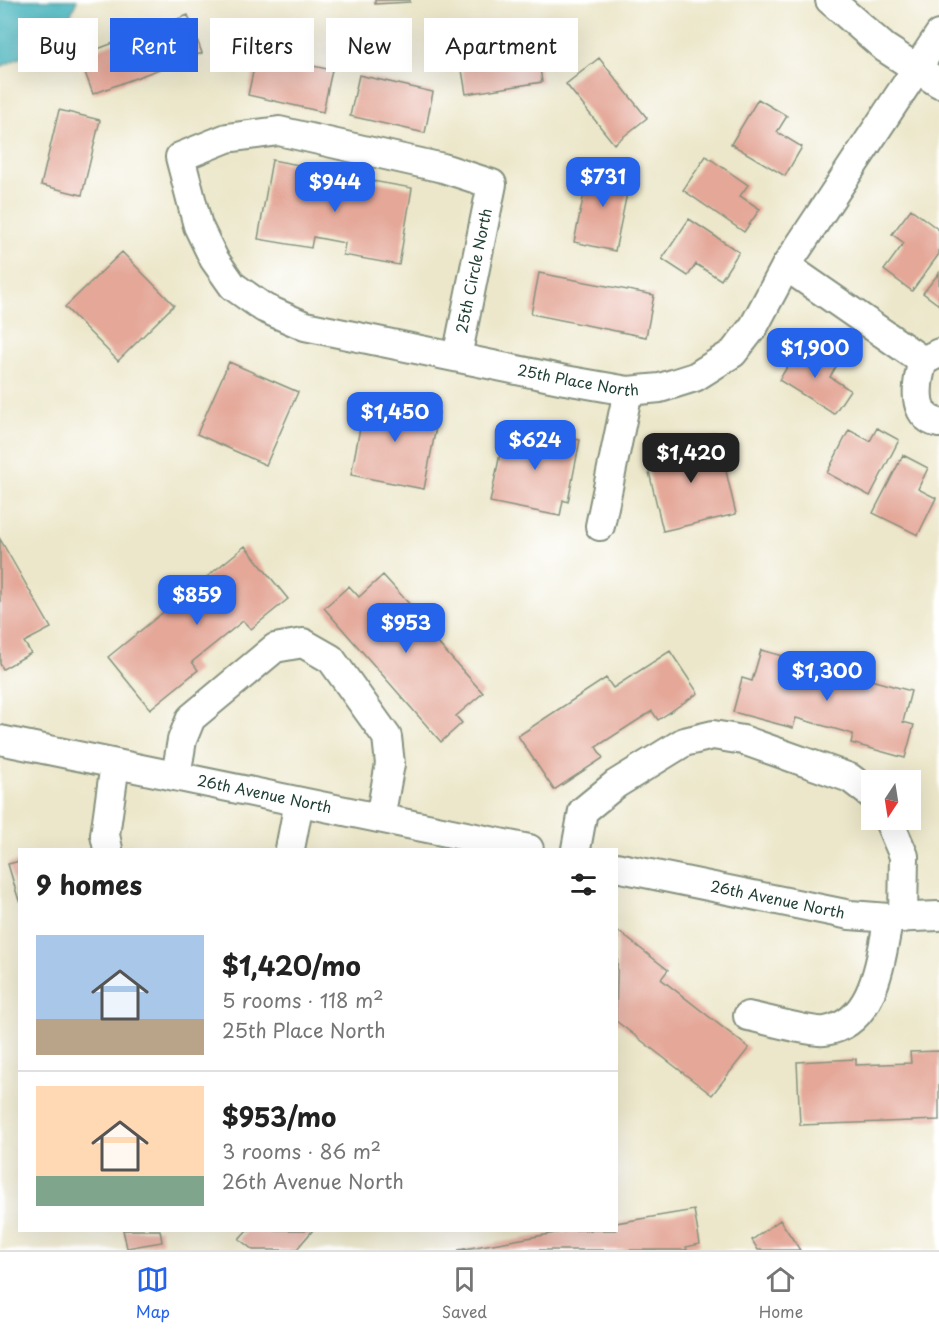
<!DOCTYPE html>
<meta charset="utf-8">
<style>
:root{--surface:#fff;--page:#f6f6f6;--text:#222;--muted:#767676;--line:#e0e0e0;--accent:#2563eb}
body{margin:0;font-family:"Playpen Sans",sans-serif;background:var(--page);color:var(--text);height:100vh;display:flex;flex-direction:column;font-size:22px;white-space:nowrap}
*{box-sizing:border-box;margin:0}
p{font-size:20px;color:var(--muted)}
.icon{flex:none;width:33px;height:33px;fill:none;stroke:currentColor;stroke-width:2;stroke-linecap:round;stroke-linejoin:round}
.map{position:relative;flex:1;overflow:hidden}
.panel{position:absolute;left:18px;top:848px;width:600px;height:384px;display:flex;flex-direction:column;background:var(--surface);border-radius:0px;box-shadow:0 6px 24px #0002}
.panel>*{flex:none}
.top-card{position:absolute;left:18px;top:18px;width:600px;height:54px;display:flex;gap:12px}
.needle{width:39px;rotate:192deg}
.buttons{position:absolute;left:861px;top:770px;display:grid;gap:12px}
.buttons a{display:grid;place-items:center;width:60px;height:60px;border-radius:0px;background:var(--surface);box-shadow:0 6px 24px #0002;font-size:30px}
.price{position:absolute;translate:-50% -51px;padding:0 14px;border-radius:12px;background:var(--accent);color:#fff;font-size:20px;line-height:39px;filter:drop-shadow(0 2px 3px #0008)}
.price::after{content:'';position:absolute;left:50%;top:36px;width:18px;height:14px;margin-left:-9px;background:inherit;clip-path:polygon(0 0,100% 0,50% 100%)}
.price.selected{background:#222;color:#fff}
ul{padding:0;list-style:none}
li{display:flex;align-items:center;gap:18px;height:150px;padding:0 18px}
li+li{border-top:2px solid var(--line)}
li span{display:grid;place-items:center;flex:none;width:168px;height:120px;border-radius:0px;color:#555}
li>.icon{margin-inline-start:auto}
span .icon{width:72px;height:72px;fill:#fffc;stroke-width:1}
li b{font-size:26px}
h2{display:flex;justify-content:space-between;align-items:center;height:72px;padding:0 18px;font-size:26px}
.pill{padding:0 21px;border-radius:0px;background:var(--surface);box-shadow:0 6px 24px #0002;font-size:21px;line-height:54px}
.pill.selected{background:var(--accent);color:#fff}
.dock{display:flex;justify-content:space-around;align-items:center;height:84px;border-top:2px solid var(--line);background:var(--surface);font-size:16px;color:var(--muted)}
.dock a{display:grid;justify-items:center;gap:3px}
.dock .selected{color:var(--accent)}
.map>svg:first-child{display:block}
.water{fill:#45b5be;stroke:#327979;stroke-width:1.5}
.building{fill:#e4a798}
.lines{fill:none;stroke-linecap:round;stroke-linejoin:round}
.minor-casing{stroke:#86927f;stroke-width:32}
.minor{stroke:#fff;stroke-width:28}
.labels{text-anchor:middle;stroke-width:6;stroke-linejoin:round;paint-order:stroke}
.street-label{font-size:15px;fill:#1f3d34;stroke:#fff}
</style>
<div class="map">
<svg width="939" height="1250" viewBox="0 0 939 1250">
<rect width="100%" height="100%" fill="#fff"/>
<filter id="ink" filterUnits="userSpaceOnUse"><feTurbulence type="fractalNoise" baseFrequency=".0167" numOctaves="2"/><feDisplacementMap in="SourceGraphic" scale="12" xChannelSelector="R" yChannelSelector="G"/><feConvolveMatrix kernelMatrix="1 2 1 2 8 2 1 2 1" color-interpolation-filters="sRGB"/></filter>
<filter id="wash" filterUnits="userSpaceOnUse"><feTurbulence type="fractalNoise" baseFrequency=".008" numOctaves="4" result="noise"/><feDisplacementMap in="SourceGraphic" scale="24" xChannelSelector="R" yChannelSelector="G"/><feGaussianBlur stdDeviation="1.35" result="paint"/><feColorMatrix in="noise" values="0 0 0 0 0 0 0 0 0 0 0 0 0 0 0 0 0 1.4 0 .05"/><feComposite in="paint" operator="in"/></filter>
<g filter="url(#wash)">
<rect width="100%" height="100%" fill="#ece7ca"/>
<path class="water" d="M 0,0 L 77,0 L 64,30 L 34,51 L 0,67 Z"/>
<g id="blocks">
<path class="building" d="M 375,0 L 410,0 L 410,2 L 375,4 Z
M 188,15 L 202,53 L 93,94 L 79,56 Z
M 536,41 L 542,82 L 466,94 L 459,52 Z
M 257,54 L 332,70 L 323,112 L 248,95 Z
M 599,58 L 647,118 L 614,144 L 566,84 Z
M 359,75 L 433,92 L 425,133 L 350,116 Z
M 758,99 L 787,116 L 777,132 L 802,147 L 785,176 L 731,144 Z
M 59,110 L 100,120 L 82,195 L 41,185 Z
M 706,156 L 748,185 L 740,196 L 760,209 L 744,232 L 683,190 Z
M 272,160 L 326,170 L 323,186 L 354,192 L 356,178 L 412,188 L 399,265 L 343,255 L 345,243 L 313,237 L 311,248 L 258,239 Z
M 590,165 L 631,174 L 615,251 L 574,242 Z
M 911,209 L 939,230 L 939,254 L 912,291 L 884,270 L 904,243 L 892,234 Z
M 689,219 L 739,252 L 721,280 L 696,264 L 688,276 L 662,259 Z
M 122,252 L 174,305 L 118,361 L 65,307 Z
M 539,273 L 654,295 L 646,337 L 531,314 Z
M 939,273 L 939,305 L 923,293 Z
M 802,343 L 837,365 L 830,377 L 850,390 L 834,414 L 779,380 Z
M 229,362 L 298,392 L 266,465 L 197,434 Z
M 366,397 L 439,412 L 424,489 L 351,475 Z
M 506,425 L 580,440 L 568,502 L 563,500 L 560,516 L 490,502 Z
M 877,428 L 899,440 L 870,496 L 827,473 L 849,430 L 870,441 Z
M 718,437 L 736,514 L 663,531 L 645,455 Z
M 903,455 L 928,468 L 918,489 L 936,498 L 918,535 L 873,513 Z
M 0,539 L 51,628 L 24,642 L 31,653 L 3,669 L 0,664 Z
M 245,546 L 288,599 L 251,629 L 243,621 L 192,662 L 198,670 L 150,709 L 108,657 Z
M 383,575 L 421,617 L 417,620 L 483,693 L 456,716 L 462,723 L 441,742 L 324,608 L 349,586 L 359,597 Z
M 761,650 L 911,691 L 903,722 L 914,725 L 905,758 L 851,743 L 853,734 L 796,718 L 793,728 L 733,712 L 742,678 L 752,681 Z
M 670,651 L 698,693 L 658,720 L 652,711 L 596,747 L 603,758 L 554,790 L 518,736 L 606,678 L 613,688 Z
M 20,861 L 20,901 L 19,901 L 8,864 Z
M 618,931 L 668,970 L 661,979 L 749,1048 L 712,1095 L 616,1021 Z
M 939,1051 L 939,1120 L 800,1125 L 797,1062 L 856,1059 L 856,1065 L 911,1063 L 910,1052 Z
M 694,1210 L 700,1244 L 686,1247 L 687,1250 L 458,1250 L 573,1230 L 616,1230 L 616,1223 Z
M 780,1220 L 800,1250 L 758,1250 L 752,1240 Z
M 123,1230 L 160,1230 L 162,1242 L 127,1248 Z
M 247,1230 L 313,1230 L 296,1250 L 253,1250 L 239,1239 Z"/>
</g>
</g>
<g filter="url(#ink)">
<use href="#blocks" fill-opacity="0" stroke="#86927f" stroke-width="1.5"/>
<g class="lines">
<defs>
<g id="minor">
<path d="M 830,0 L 885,48 L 939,83"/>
<path d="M 786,266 L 923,361"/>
<path d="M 939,353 L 923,361 C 917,381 910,417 939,423"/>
<path id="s1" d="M 457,357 L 492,184 L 443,168 L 279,131 L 227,138 L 180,157 L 198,226 L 214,259 L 233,286 L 264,308 L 305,326 L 565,380 L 628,391 L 660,388 L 695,377 L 733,353 L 754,326 L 786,266 L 939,35"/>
<path d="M 600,526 L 628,391"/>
<path id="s2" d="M 0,740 L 529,849"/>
<path d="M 176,776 L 182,740 L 191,718 L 275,648 L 303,643 L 331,659 L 387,737 L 390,764 L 380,818"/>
<path d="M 888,819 L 904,856 L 903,918"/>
<path d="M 108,849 L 105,835 L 115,764"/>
<path d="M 290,849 L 299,802"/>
<path d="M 576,849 L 583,811 L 616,784 L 684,742 L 713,735 L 743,740 L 850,778 L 872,795"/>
<path id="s3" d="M 616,867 L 850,915 L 889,918 L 939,916"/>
<path d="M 748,1016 C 764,1019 812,1033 825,1031 C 876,1023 880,959 889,918"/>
</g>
</defs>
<use href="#minor" class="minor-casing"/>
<use href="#minor" class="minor"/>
</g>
</g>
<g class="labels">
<g class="street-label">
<text dy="5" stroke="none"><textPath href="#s1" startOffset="88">25th Circle North</textPath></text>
<text dy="5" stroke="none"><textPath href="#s1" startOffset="1002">25th Place North</textPath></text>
<text dy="5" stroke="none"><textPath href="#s2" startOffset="270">26th Avenue North</textPath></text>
<text dy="5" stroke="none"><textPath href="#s3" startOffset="165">26th Avenue North</textPath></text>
</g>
</g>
</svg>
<div class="buttons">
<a><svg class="needle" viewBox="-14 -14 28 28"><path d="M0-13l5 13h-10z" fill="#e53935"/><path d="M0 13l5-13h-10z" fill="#767676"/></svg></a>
</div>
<b class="price" style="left:603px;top:208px">$731</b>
<b class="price" style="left:335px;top:213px">$944</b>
<b class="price" style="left:815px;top:379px">$1,900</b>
<b class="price" style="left:395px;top:443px">$1,450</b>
<b class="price" style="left:535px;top:471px">$624</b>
<b class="price selected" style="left:691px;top:484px">$1,420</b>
<b class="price" style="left:197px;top:626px">$859</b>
<b class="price" style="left:406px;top:654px">$953</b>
<b class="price" style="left:827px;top:702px">$1,300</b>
<div class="top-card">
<a class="pill">Buy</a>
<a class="pill selected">Rent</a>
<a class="pill">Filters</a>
<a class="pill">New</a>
<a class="pill">Apartment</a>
</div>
<section class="panel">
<h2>9 homes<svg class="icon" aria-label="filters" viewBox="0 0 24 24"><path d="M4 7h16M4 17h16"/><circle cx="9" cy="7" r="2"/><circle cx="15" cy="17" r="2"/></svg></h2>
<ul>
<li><span style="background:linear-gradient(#a9c7e8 70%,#b9a48a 0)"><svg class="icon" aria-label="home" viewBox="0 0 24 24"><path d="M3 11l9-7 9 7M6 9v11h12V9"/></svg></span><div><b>$1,420/mo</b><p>5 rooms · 118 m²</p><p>25th Place North</p></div></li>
<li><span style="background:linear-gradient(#ffd9b3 75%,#7fa58c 0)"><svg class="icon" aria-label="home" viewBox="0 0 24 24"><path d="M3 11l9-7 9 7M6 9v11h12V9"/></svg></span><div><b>$953/mo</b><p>3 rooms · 86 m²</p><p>26th Avenue North</p></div></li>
</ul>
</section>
</div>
<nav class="dock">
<a class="selected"><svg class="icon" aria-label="map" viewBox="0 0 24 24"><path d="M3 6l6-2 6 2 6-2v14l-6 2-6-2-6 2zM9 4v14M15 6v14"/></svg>Map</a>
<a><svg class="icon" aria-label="saved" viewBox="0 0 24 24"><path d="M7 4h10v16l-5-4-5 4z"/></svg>Saved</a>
<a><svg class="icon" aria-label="home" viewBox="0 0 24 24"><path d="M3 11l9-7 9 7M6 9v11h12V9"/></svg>Home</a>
</nav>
